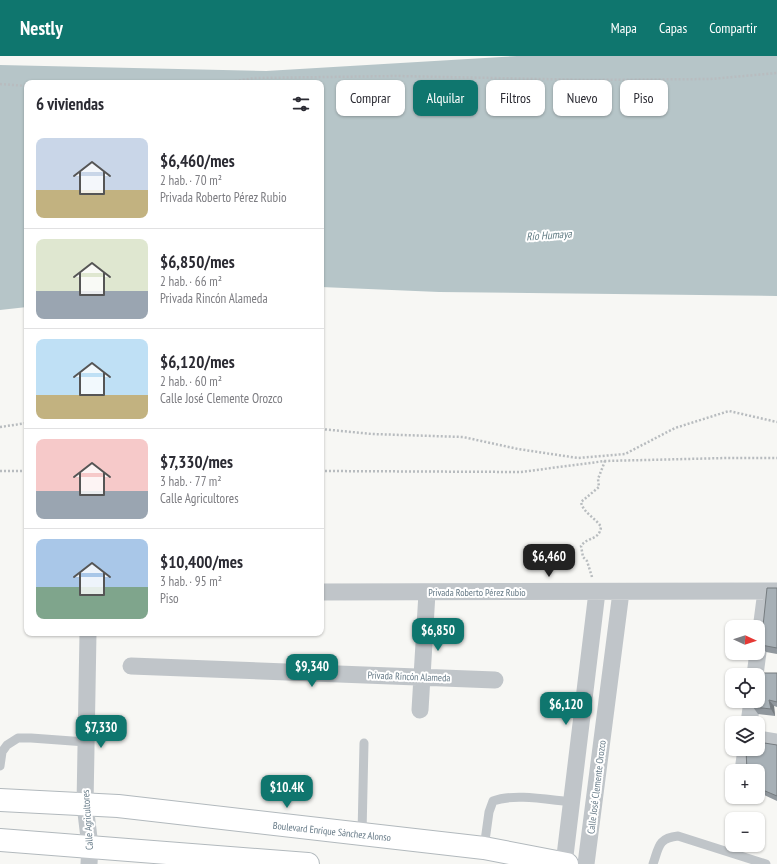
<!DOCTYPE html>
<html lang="es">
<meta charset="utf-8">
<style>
:root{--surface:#fff;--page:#f2f2f3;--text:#2b2b33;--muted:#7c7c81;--line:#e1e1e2;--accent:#0f766e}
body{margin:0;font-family:"PT Sans Narrow",sans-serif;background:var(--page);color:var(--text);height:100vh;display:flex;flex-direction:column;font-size:15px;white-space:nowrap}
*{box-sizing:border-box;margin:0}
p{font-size:13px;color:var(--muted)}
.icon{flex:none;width:22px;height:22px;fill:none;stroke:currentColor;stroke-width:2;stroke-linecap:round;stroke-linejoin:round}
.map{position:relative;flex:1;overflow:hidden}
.drawer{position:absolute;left:24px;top:24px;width:300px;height:556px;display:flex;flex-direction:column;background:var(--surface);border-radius:8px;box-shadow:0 1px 3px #0004}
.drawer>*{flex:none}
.banner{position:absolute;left:336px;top:24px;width:380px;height:36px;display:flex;gap:8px}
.needle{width:26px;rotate:93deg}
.buttons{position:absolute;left:725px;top:564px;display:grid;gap:8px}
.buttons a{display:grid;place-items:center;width:40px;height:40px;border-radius:8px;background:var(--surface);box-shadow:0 1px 3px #0004;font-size:20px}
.price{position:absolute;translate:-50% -34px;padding:0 9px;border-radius:8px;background:var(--accent);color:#fff;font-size:13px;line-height:26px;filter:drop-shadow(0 1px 2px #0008)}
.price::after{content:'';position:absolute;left:50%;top:24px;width:12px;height:9px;margin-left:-6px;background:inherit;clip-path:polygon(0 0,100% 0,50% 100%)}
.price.selected{background:#222;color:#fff}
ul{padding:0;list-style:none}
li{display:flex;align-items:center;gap:12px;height:100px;padding:0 12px}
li+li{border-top:1px solid var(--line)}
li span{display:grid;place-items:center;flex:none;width:112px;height:80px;border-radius:8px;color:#555}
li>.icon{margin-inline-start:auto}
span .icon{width:48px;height:48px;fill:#fffc;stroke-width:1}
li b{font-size:17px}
h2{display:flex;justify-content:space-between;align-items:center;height:48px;padding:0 12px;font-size:17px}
.tag{padding:0 14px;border-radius:8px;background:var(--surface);box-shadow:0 1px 3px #0004;font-size:14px;line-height:36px}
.tag.selected{background:var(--accent);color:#fff}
header{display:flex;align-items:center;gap:24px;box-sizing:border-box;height:56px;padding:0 20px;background:var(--accent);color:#fff}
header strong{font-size:19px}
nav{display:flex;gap:22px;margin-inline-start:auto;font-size:14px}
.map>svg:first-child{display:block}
.water{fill:#b6c5c8}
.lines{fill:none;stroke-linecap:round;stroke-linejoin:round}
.secondary-casing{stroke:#b2b9bd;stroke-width:24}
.path{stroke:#b8bcbf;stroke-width:2.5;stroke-dasharray:2 2;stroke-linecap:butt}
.service{stroke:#c0c5c9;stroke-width:9}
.minor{stroke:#c0c5c9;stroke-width:17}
.secondary{stroke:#fff;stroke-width:22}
.wall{fill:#90979d}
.shaded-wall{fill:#757b7f}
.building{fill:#a7b0b6;stroke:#757b7f}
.labels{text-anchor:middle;stroke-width:4;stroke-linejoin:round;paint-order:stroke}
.street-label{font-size:10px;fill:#657986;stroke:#fff}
.water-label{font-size:11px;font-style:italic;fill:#607b83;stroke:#fff}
</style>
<header>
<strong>Nestly</strong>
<nav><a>Mapa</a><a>Capas</a><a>Compartir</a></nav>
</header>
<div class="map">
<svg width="777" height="808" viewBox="0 0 777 808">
<rect width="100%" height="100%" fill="#f7f7f4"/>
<path class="water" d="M 517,0 L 777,0 L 777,240 L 439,236 L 321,231 L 321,27 L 27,27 L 27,251 L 0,254 L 0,9 L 266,15 Z"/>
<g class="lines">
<defs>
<path id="secondary" d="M 0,744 L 118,750 L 484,792 L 567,808
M 0,784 L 308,808"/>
</defs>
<use href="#secondary" class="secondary-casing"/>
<path class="path" d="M 223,27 L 254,22 L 398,20 L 589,24 L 711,23 L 777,17
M 0,28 L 27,30
M 0,371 L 27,367
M 321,373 L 372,378 L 463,381 L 518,393 L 578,402 L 625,398 L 675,372 L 729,355 L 777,366
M 0,415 L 27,415
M 321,415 L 521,416 L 605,405 L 726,402 L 777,402
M 592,521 L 587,505 L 583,501 L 581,490 C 588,480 599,485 601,471 C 596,462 583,457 581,446 L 599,431 L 598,423 L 605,405"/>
<path class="service" d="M 0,710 L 2,696 L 7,689 L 18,682 L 31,682 L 86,686
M 362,778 L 364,687
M 484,792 L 489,756 L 493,745 C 515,737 549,744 572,746
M 653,808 C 659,791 658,782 678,780 L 766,808"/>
<path class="minor" d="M 321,536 L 777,535
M 88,577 L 85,749 L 90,790 L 89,808
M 131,610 L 495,624
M 755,619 L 766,535
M 420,654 L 427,537
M 749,667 L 752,645
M 758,683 L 777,686
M 743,715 L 746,693
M 564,808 L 597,536
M 586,808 L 621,536"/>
<use href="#secondary" class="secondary"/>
</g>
<path class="wall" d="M 777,532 L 777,598 L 766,596 L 761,589 Z
M 777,617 L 777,651 L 774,650 L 775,660 L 758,658 L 753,651 Z
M 777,689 L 777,745 L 758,736 L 758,715 Z"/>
<path class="shaded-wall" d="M 769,644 L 774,650 L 775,660 L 771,653 Z"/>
<path class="building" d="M 767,532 L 777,532 L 777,592 L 761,589 Z
M 759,617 L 777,617 L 777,646 L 769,644 L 771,653 L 753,651 L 754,645 L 758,645 L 758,623 Z
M 758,686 L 777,689 L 777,740 L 758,732 L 758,715 L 747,715 L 746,693 L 758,693 Z"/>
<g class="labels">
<g class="street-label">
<text x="477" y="540">Privada Roberto Pérez Rubio</text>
<text transform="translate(409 620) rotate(2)" y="4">Privada Rincón Alameda</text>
<text transform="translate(596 731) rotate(-83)" y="4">Calle José Clemente Orozco</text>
<text transform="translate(87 764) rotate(-94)" y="4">Calle Agricultores</text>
<text transform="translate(332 775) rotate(6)" y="4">Boulevard Enrique Sánchez Alonso</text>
</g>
<g class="water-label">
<text transform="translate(549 179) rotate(-4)" y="4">Río Humaya</text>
</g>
</g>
</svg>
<div class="buttons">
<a><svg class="needle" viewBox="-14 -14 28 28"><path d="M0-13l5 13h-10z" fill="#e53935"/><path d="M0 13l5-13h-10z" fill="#7c7c81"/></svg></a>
<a><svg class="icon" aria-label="locate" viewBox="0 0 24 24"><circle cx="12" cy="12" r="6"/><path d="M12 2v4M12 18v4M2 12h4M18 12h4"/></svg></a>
<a><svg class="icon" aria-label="layers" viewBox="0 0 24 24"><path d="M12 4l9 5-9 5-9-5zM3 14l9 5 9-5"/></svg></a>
<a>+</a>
<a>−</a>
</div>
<b class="price selected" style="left:549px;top:522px">$6,460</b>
<b class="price" style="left:438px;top:596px">$6,850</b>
<b class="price" style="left:312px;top:632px">$9,340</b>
<b class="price" style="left:566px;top:670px">$6,120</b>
<b class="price" style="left:101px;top:693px">$7,330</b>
<b class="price" style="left:287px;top:753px">$10.4K</b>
<div class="banner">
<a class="tag">Comprar</a>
<a class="tag selected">Alquilar</a>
<a class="tag">Filtros</a>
<a class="tag">Nuevo</a>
<a class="tag">Piso</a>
</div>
<section class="drawer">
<h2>6 viviendas<svg class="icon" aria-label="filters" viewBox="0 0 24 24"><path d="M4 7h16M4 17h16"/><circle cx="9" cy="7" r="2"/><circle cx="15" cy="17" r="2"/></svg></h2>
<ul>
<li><span style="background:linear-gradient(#c9d6e8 65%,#c2b280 0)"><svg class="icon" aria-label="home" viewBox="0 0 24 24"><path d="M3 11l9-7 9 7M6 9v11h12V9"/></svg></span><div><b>$6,460/mes</b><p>2 hab. · 70 m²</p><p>Privada Roberto Pérez Rubio</p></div></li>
<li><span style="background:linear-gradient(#dfe7d0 65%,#9aa5b1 0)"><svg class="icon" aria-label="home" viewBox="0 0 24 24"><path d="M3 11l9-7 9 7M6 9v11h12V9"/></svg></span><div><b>$6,850/mes</b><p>2 hab. · 66 m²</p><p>Privada Rincón Alameda</p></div></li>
<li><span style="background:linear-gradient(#bfe0f5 70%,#c2b280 0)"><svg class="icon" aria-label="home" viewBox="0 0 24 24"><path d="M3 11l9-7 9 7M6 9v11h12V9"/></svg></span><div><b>$6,120/mes</b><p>2 hab. · 60 m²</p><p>Calle José Clemente Orozco</p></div></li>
<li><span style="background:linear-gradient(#f6c9c9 65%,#9aa5b1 0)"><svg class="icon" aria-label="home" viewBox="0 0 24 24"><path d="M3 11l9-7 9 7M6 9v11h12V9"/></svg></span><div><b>$7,330/mes</b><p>3 hab. · 77 m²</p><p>Calle Agricultores</p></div></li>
<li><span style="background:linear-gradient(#a9c7e8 60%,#7fa58c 0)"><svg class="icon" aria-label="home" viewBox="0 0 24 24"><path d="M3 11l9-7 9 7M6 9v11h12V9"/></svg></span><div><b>$10,400/mes</b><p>3 hab. · 95 m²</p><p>Piso</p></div></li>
</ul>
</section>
</div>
